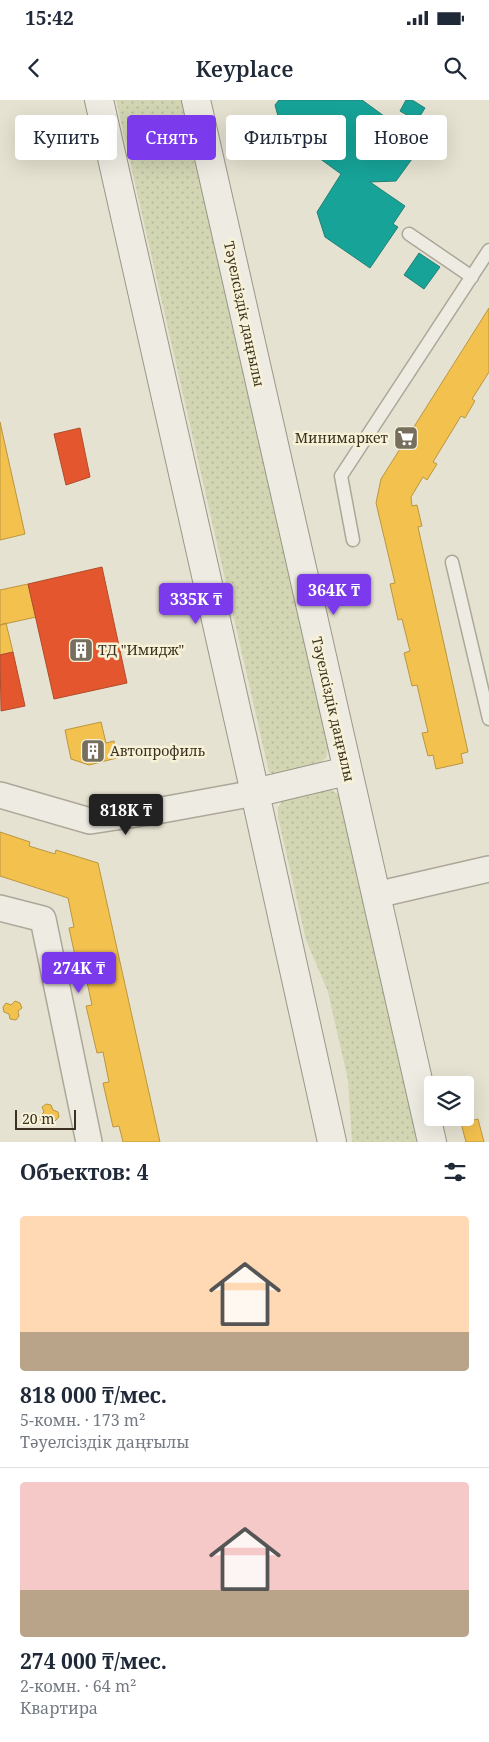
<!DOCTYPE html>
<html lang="ru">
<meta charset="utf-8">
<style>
:root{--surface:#fff;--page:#f6f6f7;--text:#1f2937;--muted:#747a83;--line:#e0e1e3;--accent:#7c3aed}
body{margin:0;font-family:"Noto Serif",serif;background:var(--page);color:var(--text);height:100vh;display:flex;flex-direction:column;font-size:19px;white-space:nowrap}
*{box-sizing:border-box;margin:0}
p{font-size:16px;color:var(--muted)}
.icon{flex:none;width:28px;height:28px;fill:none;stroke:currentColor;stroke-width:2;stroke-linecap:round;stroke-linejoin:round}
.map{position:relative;height:1042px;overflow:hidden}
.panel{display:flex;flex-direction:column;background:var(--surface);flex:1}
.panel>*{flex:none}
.top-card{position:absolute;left:15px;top:15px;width:460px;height:45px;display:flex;gap:10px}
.tools{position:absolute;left:424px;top:976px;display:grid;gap:10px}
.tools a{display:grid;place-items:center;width:50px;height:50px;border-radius:5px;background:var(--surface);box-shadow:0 5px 20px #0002;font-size:25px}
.scale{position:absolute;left:15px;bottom:12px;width:61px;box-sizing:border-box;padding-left:5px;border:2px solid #3b3120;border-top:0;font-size:14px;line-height:18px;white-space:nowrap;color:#3b3120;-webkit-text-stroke:4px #f6f1d7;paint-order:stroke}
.price{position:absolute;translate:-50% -42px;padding:0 11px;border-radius:5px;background:var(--accent);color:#fff;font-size:16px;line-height:32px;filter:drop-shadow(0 1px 2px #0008)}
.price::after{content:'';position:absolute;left:50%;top:30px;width:15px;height:11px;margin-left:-8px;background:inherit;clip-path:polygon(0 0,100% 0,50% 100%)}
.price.on{background:#222;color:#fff}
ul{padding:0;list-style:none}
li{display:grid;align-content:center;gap:10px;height:265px;padding:0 20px}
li+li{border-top:1px solid var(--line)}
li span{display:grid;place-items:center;height:155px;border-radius:5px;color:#555}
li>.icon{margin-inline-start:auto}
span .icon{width:90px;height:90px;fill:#fffc;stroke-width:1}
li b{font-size:21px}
h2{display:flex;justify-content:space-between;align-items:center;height:60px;padding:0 20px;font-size:21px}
.pill{padding:0 18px;border-radius:5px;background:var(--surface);box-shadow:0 5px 20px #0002;font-size:18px;line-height:45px}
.pill.on{background:var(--accent);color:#fff}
.status{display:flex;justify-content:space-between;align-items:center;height:35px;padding:0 25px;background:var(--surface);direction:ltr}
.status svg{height:14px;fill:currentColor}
header{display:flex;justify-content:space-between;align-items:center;height:65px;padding:0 20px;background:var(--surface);font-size:22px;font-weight:600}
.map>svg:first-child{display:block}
.grass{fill:url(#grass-dots)}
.homes{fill:#f2c14e;stroke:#bb9640}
.shops{fill:#e4572e;stroke:#b14c2a}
.public{fill:#17a398;stroke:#228174}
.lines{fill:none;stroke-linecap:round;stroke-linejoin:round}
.lane-casing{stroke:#aca799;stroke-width:15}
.street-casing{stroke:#aca799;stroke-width:28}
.secondary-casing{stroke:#9b9689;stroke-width:30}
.lane{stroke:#eeece2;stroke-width:12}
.street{stroke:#eeece2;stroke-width:25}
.secondary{stroke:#eeece2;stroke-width:28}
.labels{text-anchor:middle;stroke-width:5;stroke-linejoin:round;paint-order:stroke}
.street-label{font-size:14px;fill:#3b3120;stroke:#f6f1d7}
.poi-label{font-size:14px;fill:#3b3120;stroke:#f6f1d7;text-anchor:start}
</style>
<div class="status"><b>15:42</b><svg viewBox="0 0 49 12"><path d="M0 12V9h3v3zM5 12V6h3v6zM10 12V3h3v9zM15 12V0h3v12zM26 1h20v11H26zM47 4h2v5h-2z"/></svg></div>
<header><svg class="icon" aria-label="back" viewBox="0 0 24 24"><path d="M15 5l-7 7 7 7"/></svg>Keyplace<svg class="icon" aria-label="search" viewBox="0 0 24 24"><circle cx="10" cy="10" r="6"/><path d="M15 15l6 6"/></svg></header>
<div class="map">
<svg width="489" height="1042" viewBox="0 0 489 1042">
<defs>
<pattern id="grass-dots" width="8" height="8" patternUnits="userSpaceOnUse" patternTransform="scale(1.25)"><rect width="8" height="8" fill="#d2d6b3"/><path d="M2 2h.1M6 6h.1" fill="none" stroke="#b5b89a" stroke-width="1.8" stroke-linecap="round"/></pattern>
</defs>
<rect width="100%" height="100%" fill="#e6e2d1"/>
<path class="grass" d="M 116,0 L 183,0 L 231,222 L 330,641 L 326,658 L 317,665 L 277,677 L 269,672 Z
M 328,688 L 338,694 L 341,700 L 418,1042 L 352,1042 L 348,980 L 328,892 L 306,840 L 278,717 L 278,708 L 284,697 Z"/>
<path class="homes" d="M 489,208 L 489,272 L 472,299 L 475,301 L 465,318 L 461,316 L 433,362 L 437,364 L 427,380 L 423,377 L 411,397 L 412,406 L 417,405 L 422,426 L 418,427 L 468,652 L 461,654 L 463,663 L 436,669 L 433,655 L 428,656 L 422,633 L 428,632 L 417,585 L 412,586 L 404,553 L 410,551 L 402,519 L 398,520 L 390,484 L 395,483 L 376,403 L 381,379 Z
M 0,322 L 25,434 L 0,440 Z
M 28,484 L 36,517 L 0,525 L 0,490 Z
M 6,523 L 13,552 L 0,555 L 0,525 Z
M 101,622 L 106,643 L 114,641 L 117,658 L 89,665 L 71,659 L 65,630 Z
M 0,732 L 30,742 L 29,746 L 55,754 L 56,750 L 98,763 L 160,1042 L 123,1042 L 119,1026 L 113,1027 L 103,983 L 109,982 L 103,952 L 97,953 L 86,906 L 92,905 L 89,891 L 86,878 L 80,879 L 69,828 L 74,827 L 68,798 L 0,776 Z
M 15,901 L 20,903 L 22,908 L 18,911 L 19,916 L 16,920 L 10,919 L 9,914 L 4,912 L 3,907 L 6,903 L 11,905 Z
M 46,1004 L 51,1005 L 53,1010 L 58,1012 L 59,1017 L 55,1021 L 50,1019 L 46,1023 L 41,1021 L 40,1016 L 44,1012 L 42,1007 Z
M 478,1019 L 484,1042 L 466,1042 L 461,1023 Z"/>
<path class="shops" d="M 80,328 L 90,377 L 66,385 L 54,334 Z
M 102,467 L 127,583 L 54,599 L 28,484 Z
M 13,552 L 25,606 L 1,611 L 0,555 Z"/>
<path class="public" d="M 279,0 L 362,0 L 395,24 L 412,59 L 396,81 L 370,82 L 405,106 L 393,124 L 398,127 L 370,168 L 325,137 L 317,112 L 341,74 L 282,31 L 275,5 Z
M 406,0 L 412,0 L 425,8 L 417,21 L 400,11 Z
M 419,153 L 440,167 L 424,189 L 404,175 Z"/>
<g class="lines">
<defs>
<path id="lane" d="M 409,134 L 472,177
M 353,440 L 341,376 L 489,150
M 452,462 L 489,619"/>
<path id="street" d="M 0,695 L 90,721 L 162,710 L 255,693
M 376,795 L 489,769
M 0,808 L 43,819 L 89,1042"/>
<path id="secondary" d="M 99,0 L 255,693 L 332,1042
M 196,0 L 432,1042
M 255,693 L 347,671"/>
</defs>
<use href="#lane" class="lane-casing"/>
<use href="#street" class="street-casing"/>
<use href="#secondary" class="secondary-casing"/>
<use href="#lane" class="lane"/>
<use href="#street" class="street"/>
<use href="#secondary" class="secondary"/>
</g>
<defs>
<symbol id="supermarket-square" viewBox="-11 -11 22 22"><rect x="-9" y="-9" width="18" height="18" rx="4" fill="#776f5e" stroke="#f6f1d7"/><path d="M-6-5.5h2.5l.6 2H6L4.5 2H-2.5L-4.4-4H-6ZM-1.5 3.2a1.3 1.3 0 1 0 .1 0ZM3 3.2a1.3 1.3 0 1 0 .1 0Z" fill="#fff"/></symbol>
<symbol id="building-square" viewBox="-11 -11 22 22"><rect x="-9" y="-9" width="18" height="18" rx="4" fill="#776f5e" stroke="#f6f1d7"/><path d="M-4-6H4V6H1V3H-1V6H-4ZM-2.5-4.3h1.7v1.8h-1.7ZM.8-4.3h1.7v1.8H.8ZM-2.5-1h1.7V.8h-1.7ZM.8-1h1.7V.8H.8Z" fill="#fff"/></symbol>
</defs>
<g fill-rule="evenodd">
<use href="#supermarket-square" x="392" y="324" width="28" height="28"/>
<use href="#building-square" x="67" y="536" width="28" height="28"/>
<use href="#building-square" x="79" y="637" width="28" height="28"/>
</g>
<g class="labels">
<g class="street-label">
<text transform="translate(244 214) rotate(78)" y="5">Тәуелсіздік даңғылы</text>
<text transform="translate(333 609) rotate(77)" y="5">Тәуелсіздік даңғылы</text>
</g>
<g class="poi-label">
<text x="388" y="343" text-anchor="end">Минимаркет</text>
<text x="98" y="555">ТД "Имидж"</text>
<text x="110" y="656">Автопрофиль</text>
</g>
</g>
</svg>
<div class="tools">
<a><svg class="icon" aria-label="layers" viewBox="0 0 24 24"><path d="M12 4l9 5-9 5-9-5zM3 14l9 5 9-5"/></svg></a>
</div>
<div class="scale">20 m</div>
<b class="price" style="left:334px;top:516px">364K ₸</b>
<b class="price" style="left:196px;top:525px">335K ₸</b>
<b class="price on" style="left:126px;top:736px">818K ₸</b>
<b class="price" style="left:79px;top:894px">274K ₸</b>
<div class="top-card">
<a class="pill">Купить</a>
<a class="pill on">Снять</a>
<a class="pill">Фильтры</a>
<a class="pill">Новое</a>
</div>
</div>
<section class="panel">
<h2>Объектов: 4<svg class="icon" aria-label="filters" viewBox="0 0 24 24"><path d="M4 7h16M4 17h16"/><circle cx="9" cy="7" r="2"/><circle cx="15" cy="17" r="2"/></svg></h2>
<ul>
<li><span style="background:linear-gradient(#ffd9b3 75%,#b9a48a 0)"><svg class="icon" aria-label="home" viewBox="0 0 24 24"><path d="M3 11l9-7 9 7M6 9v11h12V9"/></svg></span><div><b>818 000 ₸/мес.</b><p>5-комн. · 173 m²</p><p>Тәуелсіздік даңғылы</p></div></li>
<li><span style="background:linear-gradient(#f6c9c9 70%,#b9a48a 0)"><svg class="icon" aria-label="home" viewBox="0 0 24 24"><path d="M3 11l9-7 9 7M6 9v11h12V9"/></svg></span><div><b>274 000 ₸/мес.</b><p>2-комн. · 64 m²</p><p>Квартира</p></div></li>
</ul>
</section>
